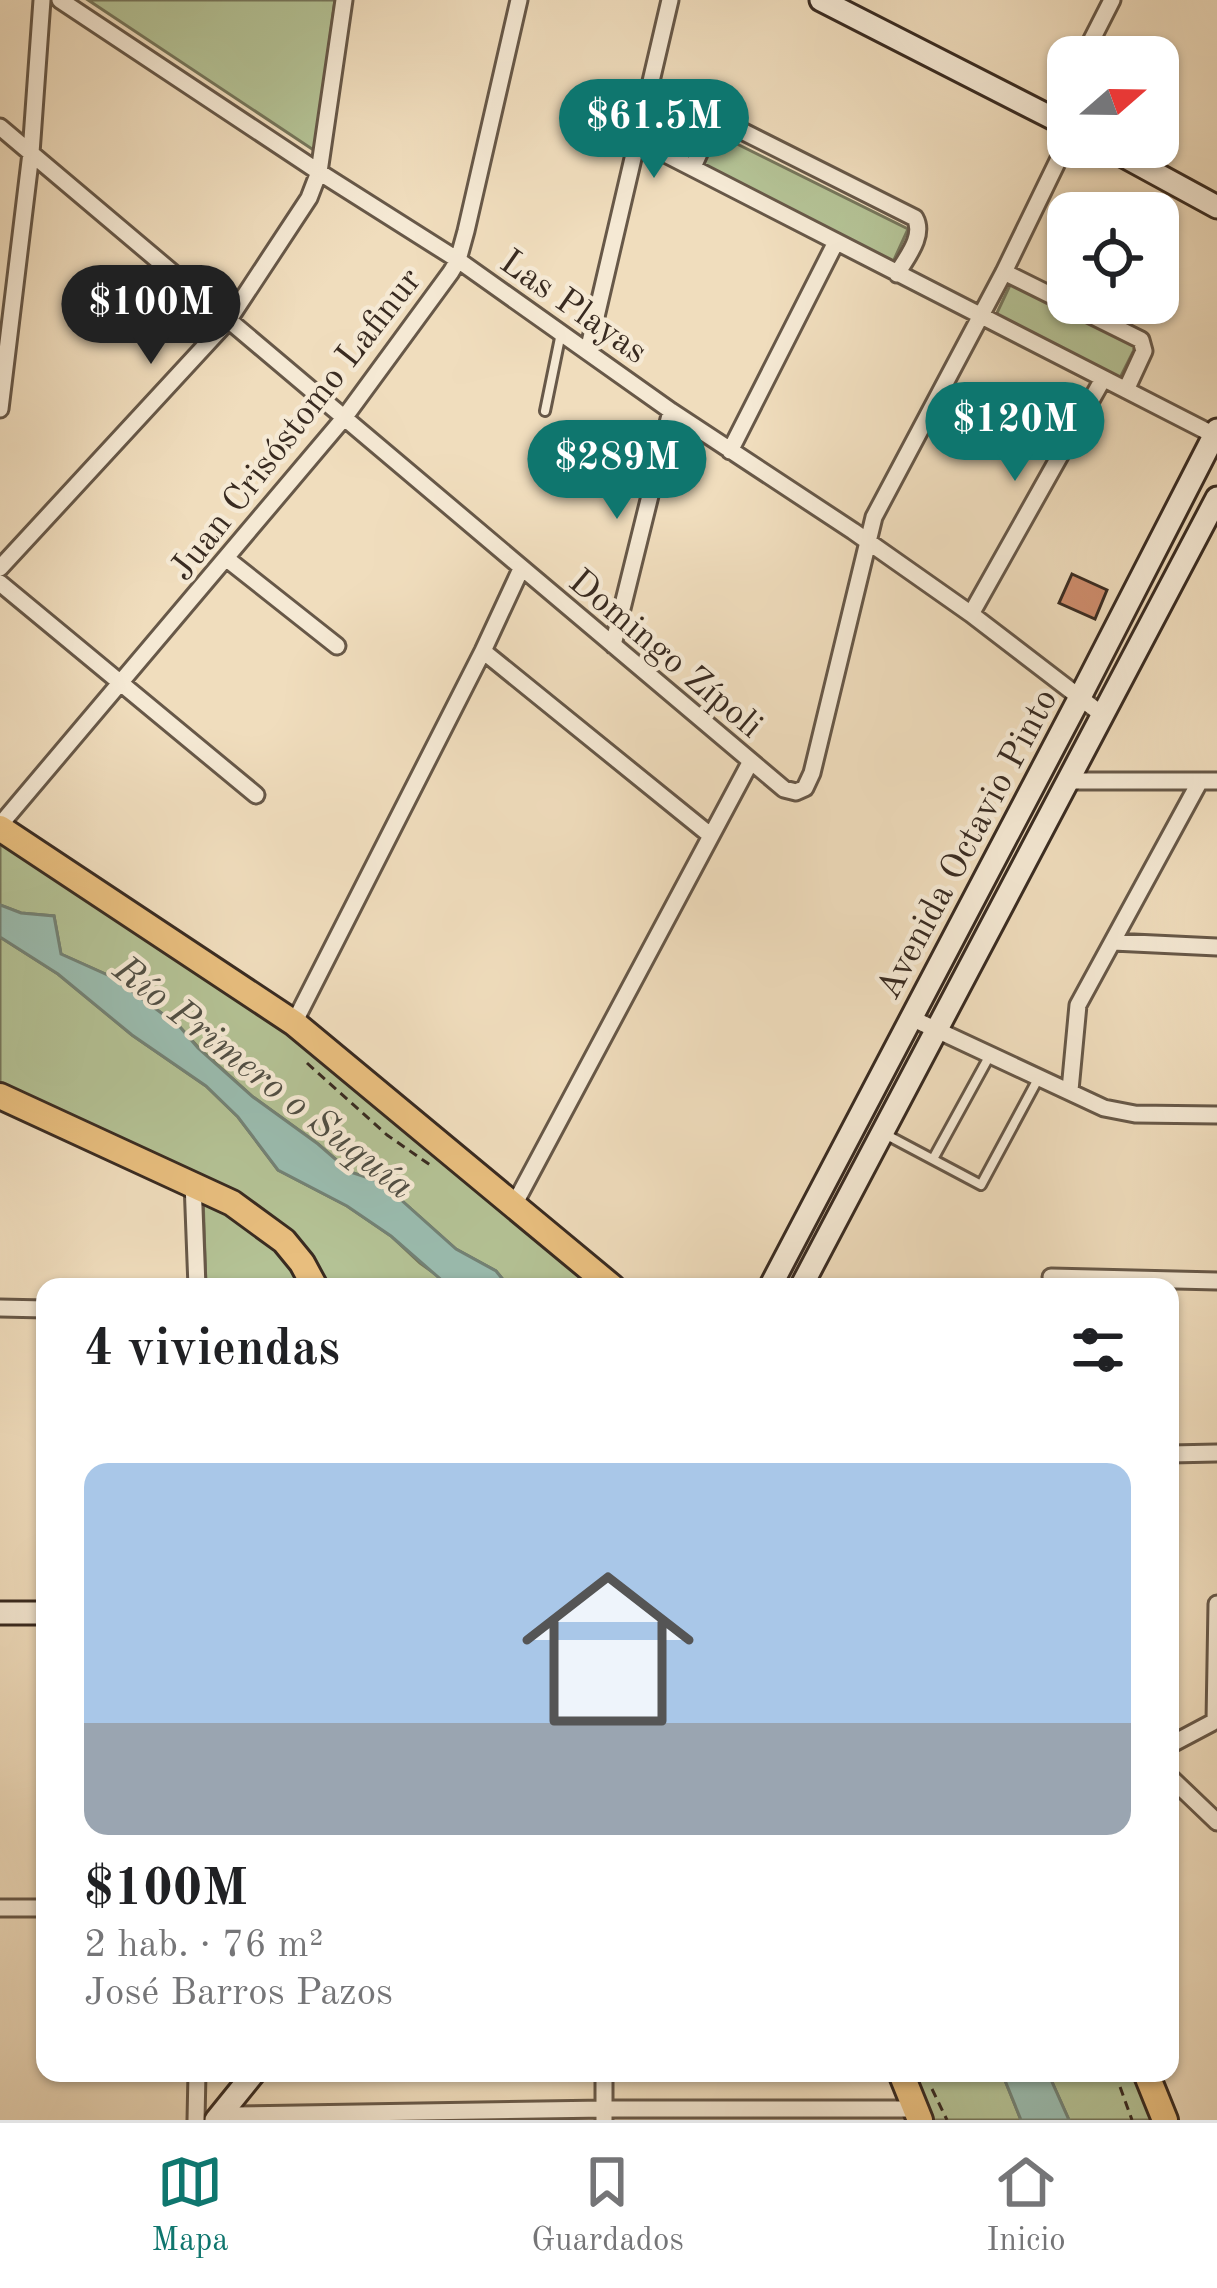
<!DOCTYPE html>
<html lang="es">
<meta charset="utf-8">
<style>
:root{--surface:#fff;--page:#f2f2f2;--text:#202124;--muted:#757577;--line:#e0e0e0;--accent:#0f766e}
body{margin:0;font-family:"Old Standard TT",serif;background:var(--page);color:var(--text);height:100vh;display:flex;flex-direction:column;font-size:45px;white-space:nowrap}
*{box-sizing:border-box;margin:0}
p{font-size:39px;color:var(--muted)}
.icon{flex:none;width:66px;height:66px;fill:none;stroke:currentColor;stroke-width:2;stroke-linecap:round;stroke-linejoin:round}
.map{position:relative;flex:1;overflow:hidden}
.details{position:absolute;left:36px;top:1278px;width:1143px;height:804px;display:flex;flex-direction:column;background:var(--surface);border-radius:24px;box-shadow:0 3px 9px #0004}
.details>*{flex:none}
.needle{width:78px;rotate:70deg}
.tools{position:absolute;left:1047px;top:36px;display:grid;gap:24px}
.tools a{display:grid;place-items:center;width:132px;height:132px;border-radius:24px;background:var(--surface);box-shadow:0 3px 9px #0004;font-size:60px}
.price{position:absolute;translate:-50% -102px;padding:0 27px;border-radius:42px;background:var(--accent);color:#fff;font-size:39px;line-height:78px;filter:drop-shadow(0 3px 6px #0008)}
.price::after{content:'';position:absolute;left:50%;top:72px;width:36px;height:27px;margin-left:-18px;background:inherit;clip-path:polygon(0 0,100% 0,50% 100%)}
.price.on{background:#222;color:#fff}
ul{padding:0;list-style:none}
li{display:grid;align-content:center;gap:24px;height:636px;padding:0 48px}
li span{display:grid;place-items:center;height:372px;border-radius:24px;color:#555}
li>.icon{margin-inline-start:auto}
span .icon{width:216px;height:216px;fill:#fffc;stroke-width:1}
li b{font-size:51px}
h2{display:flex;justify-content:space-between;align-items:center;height:144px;padding:0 48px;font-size:51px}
.dock{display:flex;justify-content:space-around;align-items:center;height:168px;border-top:3px solid var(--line);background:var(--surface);font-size:33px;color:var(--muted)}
.dock a{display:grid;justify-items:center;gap:6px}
.dock .on{color:var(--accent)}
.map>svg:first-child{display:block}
.green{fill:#b4c295;stroke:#76765b;stroke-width:3}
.water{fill:#9abcaf;stroke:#738276;stroke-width:3}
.building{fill:#cf8d6d;stroke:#392b21;stroke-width:3}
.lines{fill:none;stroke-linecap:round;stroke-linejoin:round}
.service-casing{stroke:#675848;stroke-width:14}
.minor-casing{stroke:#675848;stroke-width:21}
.secondary-casing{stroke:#392b21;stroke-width:27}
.primary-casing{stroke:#392b21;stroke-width:30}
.path{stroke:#392b21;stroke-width:3;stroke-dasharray:9 6;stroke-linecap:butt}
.service{stroke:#f5e9d4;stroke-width:8}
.minor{stroke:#f5e9d4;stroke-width:15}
.secondary{stroke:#f5e9d4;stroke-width:21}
.primary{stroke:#e8be7e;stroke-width:24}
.labels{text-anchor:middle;stroke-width:9;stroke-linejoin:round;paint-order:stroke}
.street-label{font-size:36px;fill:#392b21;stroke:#f5e9d4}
.water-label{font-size:39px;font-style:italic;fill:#514f44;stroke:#f5e9d4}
</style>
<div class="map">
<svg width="1217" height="2120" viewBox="0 0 1217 2120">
<rect width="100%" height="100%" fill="#f0ddbd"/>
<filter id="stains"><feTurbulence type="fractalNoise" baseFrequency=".00167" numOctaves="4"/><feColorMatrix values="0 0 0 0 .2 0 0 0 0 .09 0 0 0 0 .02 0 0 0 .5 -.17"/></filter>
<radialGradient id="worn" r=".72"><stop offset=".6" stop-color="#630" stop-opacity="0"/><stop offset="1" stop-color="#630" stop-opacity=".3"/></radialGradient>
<path class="green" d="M 88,0 L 335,0 L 315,151 Z
M 717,134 L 908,229 L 893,262 L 701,166 Z
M 1011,283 L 1136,346 L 1119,380 L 995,317 Z
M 0,828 L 294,1023 L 612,1287 L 509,1287 L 496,1271 L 456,1249 L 381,1182 L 350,1172 L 318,1144 L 253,1097 L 198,1047 L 180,1027 L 144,1000 L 112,977 L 61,954 L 54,916 L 21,913 L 0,905 Z
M 0,937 L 58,974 L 132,1035 L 206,1086 L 238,1117 L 278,1170 L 347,1206 L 391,1236 L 420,1263 L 453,1287 L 315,1287 L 284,1241 L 0,1096 Z
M 203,1195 L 266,1235 L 306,1287 L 206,1287 Z
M 901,2073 L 1002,2073 L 1021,2120 L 920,2120 Z
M 1048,2073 L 1146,2073 L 1165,2120 L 1069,2120 Z"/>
<path class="water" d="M 0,905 L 21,913 L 54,916 L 61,954 L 112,977 L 144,1000 L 180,1027 L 198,1048 L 253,1097 L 318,1144 L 350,1172 L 381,1182 L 456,1249 L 496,1271 L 509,1287 L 453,1287 L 446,1284 L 391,1236 L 347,1206 L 278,1170 L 238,1117 L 206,1086 L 132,1035 L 58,974 L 0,937 Z
M 1002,2073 L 1048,2073 L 1069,2120 L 1021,2120 Z"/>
<path class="building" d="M 1072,574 L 1107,590 L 1095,619 L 1059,603 Z"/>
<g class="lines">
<defs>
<path id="service" d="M 545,411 L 561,333
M 883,1133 L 981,1185 L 1038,1079
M 933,1159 L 990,1055"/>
<path id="minor" d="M 60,0 L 319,172 L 458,260 L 671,411 L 853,531 L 971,614 L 1104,716
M 1083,57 L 1112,0
M 1052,118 L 1068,86
M 0,127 L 784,789 L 796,792 L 805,788 L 812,773 L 874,517 L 1004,272 L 1068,140
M 638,140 L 1214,435
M 693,167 L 714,120 L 718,119 L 915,218 C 925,236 906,258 897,274
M 1004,272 L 1141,340 L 1144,351 L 1126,390
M 588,351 L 670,0
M 0,409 L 31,153 L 42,0
M 730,451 L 836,242
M 227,559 L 337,646
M 0,568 L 228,321 L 309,198 L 319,172 L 344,0
M 0,583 L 256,795
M 971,614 L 1103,379
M 613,645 L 671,411
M 483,651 L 710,835
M 1068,781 L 1217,781
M 0,825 L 344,418 L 451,272 L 458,260 L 466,231 L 519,0
M 1113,942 L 1217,947
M 909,1017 L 1104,1108 L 1135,1114 L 1217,1115
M 294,1023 L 483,651 L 521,569
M 1070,1090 L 1078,1005 L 1200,781
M 193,1182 L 197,1287
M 514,1205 L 751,761
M 1051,1277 L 1217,1281
M 0,1308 L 45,1309
M 1170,1454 L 1217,1453
M 1215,1721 L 1217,1604
M 1170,1745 L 1217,1720
M 1170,1777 L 1217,1822
M 0,1908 L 45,1908
M 604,2073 L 604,2120
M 235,2115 L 604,2109 L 915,2109
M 196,2120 L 197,2073"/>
<path id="secondary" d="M 821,0 L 1068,126
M 1107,147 L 1217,207
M 770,1287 L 1080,697 L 1217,430
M 801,1287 L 1217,498
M 0,1613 L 45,1613
M 216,2120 L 254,2073"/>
<path id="primary" d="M 0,828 L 294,1023 L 612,1287
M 0,1096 L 232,1203 L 284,1241 L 302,1263 L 315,1287
M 901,2073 L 920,2120
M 1146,2073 L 1165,2120"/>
</defs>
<use href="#service" class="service-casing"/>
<use href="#minor" class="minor-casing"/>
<use href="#secondary" class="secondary-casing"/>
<use href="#primary" class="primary-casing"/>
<path class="path" d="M 307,1063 L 387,1135 L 433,1167
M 1115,2073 L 1132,2120
M 932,2089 L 947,2120"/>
<use href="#service" class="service"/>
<use href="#minor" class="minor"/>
<use href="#secondary" class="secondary"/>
<use href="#primary" class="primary"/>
</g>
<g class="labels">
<g class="street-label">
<text transform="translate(575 305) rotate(35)" y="13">Las Playas</text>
<text transform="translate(294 423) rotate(-52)" y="13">Juan Crisóstomo Lafinur</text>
<text transform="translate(667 652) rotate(40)" y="13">Domingo Zípoli</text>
<text transform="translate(965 843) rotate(-62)" y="13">Avenida Octavio Pinto</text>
</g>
<g class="water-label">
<text transform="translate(265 1076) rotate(38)" y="14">Río Primero o Suquía</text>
</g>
</g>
<rect width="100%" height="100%" filter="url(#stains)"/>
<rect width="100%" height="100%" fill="url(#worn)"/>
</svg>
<div class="tools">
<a><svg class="needle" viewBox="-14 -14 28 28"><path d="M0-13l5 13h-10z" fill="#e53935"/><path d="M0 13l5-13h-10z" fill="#757577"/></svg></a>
<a><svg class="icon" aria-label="locate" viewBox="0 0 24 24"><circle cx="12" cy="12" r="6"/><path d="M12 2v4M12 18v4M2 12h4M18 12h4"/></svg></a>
</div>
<b class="price" style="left:654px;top:181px">$61.5M</b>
<b class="price on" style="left:151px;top:367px">$100M</b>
<b class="price" style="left:1015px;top:484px">$120M</b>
<b class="price" style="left:617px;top:522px">$289M</b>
<section class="details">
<h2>4 viviendas<svg class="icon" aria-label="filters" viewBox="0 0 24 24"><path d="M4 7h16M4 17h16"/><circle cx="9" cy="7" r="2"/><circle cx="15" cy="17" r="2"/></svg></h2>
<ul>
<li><span style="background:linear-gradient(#a9c7e8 70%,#9aa5b1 0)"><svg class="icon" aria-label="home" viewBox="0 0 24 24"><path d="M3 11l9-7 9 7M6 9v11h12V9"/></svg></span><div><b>$100M</b><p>2 hab. · 76 m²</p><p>José Barros Pazos</p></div></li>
</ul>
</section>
</div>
<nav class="dock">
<a class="on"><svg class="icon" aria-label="map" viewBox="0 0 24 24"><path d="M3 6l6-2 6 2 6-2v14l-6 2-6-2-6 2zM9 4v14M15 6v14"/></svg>Mapa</a>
<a><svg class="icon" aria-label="saved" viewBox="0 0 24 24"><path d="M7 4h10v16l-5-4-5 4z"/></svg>Guardados</a>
<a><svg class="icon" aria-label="home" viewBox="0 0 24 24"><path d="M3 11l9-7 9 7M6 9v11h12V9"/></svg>Inicio</a>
</nav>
